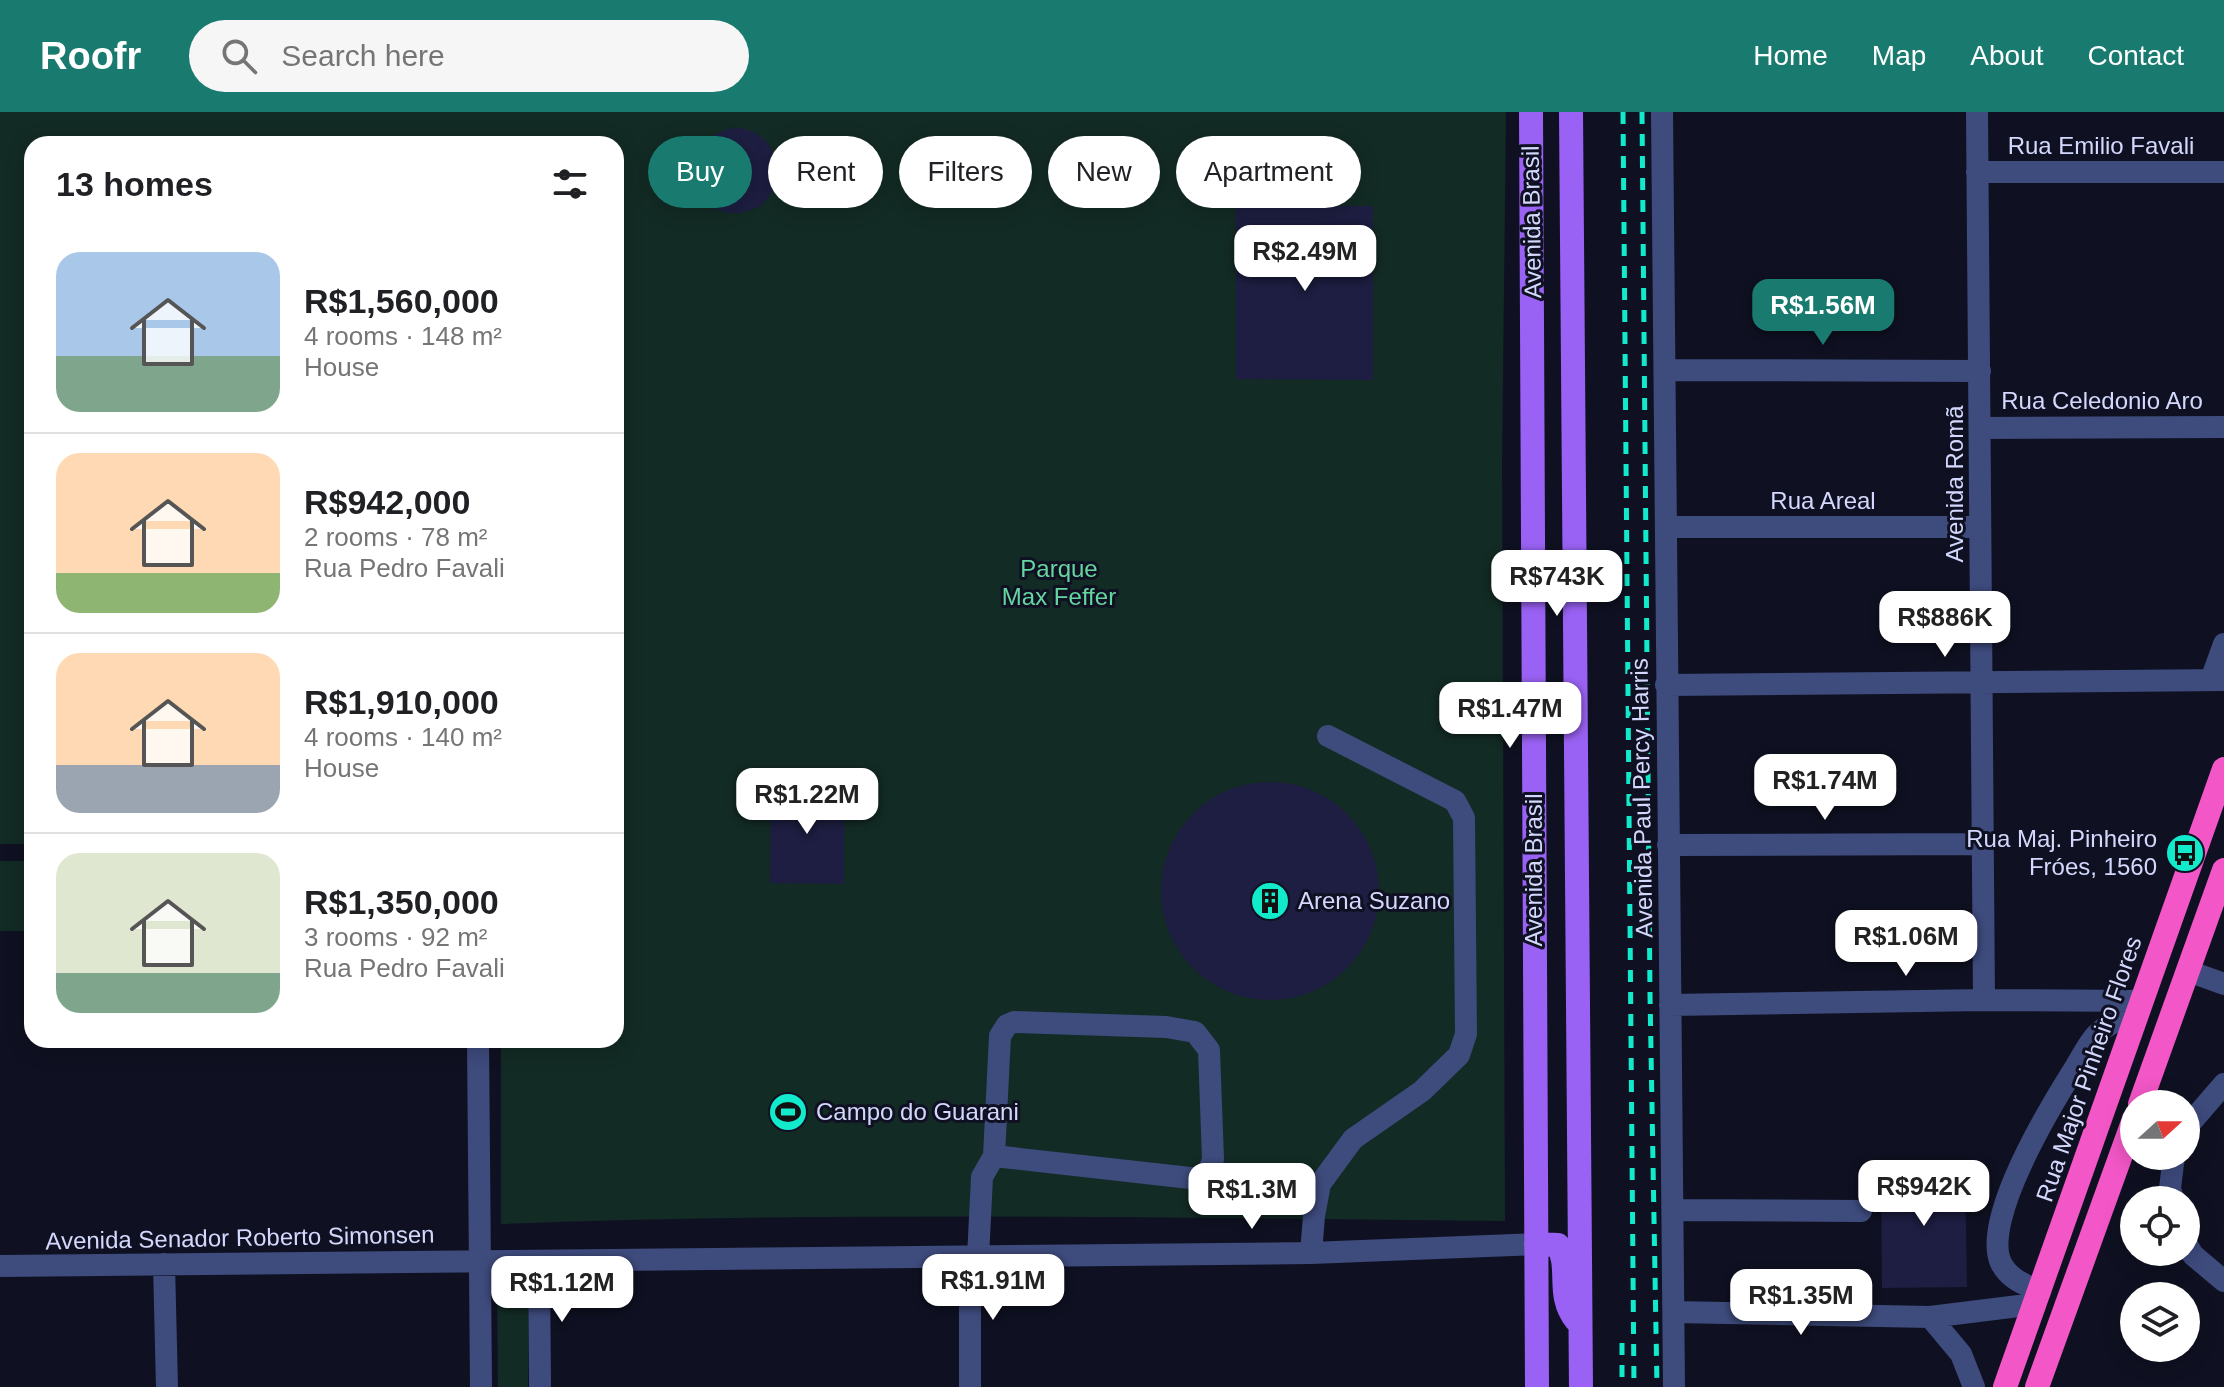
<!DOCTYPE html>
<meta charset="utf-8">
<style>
:root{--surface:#fff;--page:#f6f6f6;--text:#202124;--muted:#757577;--line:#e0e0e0;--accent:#197b6f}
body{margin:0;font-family:Helvetica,sans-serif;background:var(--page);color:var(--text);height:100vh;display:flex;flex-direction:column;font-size:30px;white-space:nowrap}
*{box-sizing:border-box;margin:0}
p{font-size:26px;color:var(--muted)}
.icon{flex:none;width:44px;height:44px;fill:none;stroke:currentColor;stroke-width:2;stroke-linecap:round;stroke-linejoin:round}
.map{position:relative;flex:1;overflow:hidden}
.sheet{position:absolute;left:24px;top:24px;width:600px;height:912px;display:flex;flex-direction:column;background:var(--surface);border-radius:24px;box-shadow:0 4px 20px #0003}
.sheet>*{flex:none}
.banner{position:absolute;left:648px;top:24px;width:760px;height:72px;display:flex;gap:16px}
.needle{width:52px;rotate:69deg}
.tools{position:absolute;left:2120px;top:978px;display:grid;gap:16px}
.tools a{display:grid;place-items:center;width:80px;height:80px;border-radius:50%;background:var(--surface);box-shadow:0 4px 20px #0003;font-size:40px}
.price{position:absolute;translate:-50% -68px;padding:0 18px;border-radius:16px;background:#fff;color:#222;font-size:26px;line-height:52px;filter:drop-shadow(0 2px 4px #0008)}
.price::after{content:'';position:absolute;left:50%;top:48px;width:24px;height:18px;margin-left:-12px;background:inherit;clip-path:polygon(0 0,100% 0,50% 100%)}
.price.active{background:var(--accent);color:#fff}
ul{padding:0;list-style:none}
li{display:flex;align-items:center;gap:24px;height:200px;padding:0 32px}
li+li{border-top:2px solid var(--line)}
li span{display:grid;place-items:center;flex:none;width:224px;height:160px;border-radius:24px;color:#555}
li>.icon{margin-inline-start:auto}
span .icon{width:96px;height:96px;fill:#fffc;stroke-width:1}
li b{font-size:34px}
h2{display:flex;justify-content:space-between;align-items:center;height:96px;padding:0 32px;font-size:34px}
.tag{padding:0 28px;border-radius:36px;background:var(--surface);box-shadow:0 4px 20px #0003;font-size:28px;line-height:72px}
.tag.active{background:var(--accent);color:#fff}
header{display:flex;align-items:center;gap:48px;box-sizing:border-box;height:112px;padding:0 40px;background:var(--accent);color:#fff}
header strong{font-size:38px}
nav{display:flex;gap:44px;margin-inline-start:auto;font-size:28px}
.search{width:560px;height:72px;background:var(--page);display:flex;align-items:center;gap:20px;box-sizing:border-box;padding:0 28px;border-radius:44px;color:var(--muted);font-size:30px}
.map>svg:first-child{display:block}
.green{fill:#132b25}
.building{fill:#1d1e41}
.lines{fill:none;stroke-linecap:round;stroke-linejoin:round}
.minor{stroke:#3e4b7d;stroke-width:22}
.major{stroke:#9a62f4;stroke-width:24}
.highway{stroke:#f357c7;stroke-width:24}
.rail{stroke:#11eacb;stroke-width:5;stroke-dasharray:12 10;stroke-linecap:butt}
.labels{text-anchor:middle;stroke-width:6;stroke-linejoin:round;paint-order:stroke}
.street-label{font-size:24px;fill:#d3d8fc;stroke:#0f1122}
.park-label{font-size:24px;fill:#65d69f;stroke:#0f1122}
.poi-label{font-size:24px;fill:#d3d8fc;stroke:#0f1122;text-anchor:start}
</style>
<header>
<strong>Roofr</strong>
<div class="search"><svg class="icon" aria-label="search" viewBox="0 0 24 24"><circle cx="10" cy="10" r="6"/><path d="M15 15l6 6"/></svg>Search here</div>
<nav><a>Home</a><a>Map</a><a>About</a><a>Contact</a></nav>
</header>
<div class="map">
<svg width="2224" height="1275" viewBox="0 0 2224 1275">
<rect width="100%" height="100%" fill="#0f1122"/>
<path class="green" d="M 0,0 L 1506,0 L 1502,352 L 1505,1109 C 1170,1106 835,1099 501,1112 L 501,928 L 616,928 L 616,32 L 32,32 L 32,732 L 0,732 Z
M 0,749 L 32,749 L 32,819 L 0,819 Z
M 497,1167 L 528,1168 L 528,1275 L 498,1275 Z"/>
<path class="building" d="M 742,16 L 756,21 L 767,30 L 778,48 L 779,63 L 775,77 L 761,94 L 741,101 L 727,101 L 713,95 L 710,89 L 696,86 L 692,31 L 709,31 L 715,23 L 727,17 Z
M 1236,94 L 1373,94 L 1373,268 L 1236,267 Z
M1161 779a109 109 0 1 1 218 0a109 109 0 1 1-218 0Z
M 771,675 L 844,676 L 844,772 L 770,771 Z
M 1965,1056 L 1967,1175 L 1882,1176 L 1881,1057 Z"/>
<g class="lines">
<path class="minor" d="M 1662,0 L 1674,1275
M 1977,0 L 1984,888
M 1977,60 L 2224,60
M 1665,258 L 1980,259
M 1981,316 L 2224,315
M 1667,415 L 1980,415
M 2211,568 L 2224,532
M 1666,573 L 2224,568
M 1668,733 L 1983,732
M 2188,859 L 2224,872
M 1670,893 L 1984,888 L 2142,889
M 1014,910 L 1166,915 L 1195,920 L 1209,938 L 1213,1047 L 1210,1057 L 1199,1067 L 994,1044 L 1000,924 L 1007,913 Z
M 478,928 L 481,1275
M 2186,1016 L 2224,972
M 2173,1088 L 2170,1076 L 2174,1044
M 1673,1098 L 1861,1099
M 2186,1131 L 2193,1143 L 2224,1169
M 1311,1141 L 1314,1104 L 1320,1072 L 1353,1027 L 1422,979 L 1459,943 L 1466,922 L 1464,706 L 1455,689 L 1328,624
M 978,1145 L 982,1065 L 994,1044
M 539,1149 L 540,1275
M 164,1152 L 167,1275
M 0,1154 L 1311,1141 L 1536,1132
M 2040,1180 C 2024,1172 2009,1167 2001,1151 C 1981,1108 2052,992 2076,954 C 2082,944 2088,932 2096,923 C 2108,911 2123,906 2138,899
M 1674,1200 L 1930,1205 L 2035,1192
M 1930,1205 L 1961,1242 L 1974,1275
M 970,1275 L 970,1146"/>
<path class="major" d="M 1531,0 L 1537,1275
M 1571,0 L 1581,1275
M 1536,1132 L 1558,1133 C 1571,1157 1556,1183 1576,1208"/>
<path class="highway" d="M 2140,992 L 2224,758
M 2005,1275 L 2224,657
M 2037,1275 L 2134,1007"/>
<path class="rail" d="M 1623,0 L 1634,1275
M 1642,0 L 1650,882 L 1657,1275
M 1622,1231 L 1622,1275"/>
</g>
<defs>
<symbol id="bus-disc" viewBox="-11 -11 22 22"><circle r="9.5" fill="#11eacb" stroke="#0f1122"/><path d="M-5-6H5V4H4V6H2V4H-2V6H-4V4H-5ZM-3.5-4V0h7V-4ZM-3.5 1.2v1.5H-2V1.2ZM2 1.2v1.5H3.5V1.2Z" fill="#111"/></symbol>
<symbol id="building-disc" viewBox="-11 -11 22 22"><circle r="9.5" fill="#11eacb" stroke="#0f1122"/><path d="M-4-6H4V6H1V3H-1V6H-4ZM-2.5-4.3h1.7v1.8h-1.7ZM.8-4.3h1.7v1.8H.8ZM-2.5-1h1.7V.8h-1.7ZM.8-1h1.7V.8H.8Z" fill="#111"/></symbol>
<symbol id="stadium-disc" viewBox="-11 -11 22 22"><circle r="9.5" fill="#11eacb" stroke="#0f1122"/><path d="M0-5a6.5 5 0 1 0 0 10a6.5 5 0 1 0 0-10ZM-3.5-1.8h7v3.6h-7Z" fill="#111"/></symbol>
</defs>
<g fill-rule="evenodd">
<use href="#bus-disc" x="2163" y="719" width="44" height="44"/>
<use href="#building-disc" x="1248" y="767" width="44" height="44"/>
<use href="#stadium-disc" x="766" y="978" width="44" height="44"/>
</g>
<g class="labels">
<g class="street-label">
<text x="2101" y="42">Rua Emilio Favali</text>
<text transform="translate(1532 110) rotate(-91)" y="8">Avenida Brasil</text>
<text x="2102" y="297">Rua Celedonio Aro</text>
<text transform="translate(1955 372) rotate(-90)" y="8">Avenida Romã</text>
<text x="1823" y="397">Rua Areal</text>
<text transform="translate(1642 686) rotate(-91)" y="8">Avenida Paul Percy Harris</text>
<text transform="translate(1534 758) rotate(-90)" y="8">Avenida Brasil</text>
<text transform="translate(2089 957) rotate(-71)" y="8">Rua Major Pinheiro Flores</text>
<text transform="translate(240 1126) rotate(-1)" y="8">Avenida Senador Roberto Simonsen</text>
</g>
<g class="park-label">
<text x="1059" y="465">Parque<tspan x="1059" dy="28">Max Feffer</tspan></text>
</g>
<g class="poi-label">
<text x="2157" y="735" text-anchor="end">Rua Maj. Pinheiro<tspan x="2157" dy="28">Fróes, 1560</tspan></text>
<text x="1298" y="797">Arena Suzano</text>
<text x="816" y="1008">Campo do Guarani</text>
</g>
</g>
</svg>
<div class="tools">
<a><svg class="needle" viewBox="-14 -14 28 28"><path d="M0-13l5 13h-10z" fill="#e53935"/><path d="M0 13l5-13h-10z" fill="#757577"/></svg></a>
<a><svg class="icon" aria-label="locate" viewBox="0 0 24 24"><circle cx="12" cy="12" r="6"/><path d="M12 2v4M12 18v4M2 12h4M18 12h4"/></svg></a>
<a><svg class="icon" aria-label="layers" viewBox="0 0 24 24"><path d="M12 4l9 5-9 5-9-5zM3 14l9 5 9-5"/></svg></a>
</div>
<b class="price" style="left:1305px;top:181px">R$2.49M</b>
<b class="price active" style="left:1823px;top:235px">R$1.56M</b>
<b class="price" style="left:1557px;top:506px">R$743K</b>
<b class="price" style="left:1945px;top:547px">R$886K</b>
<b class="price" style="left:1510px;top:638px">R$1.47M</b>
<b class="price" style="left:1825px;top:710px">R$1.74M</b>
<b class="price" style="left:807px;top:724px">R$1.22M</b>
<b class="price" style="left:1906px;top:866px">R$1.06M</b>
<b class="price" style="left:1924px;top:1116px">R$942K</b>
<b class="price" style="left:1252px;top:1119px">R$1.3M</b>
<b class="price" style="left:993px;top:1210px">R$1.91M</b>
<b class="price" style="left:562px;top:1212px">R$1.12M</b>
<b class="price" style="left:1801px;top:1225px">R$1.35M</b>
<div class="banner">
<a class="tag active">Buy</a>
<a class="tag">Rent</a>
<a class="tag">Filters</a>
<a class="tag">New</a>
<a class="tag">Apartment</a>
</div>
<section class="sheet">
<h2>13 homes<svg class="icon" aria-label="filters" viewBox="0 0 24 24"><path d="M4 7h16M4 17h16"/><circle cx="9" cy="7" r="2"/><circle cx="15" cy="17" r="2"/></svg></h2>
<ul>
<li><span style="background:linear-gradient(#a9c7e8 65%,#7fa58c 0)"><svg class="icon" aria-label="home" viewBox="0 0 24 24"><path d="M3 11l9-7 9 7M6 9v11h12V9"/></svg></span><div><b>R$1,560,000</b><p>4 rooms · 148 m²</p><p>House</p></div></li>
<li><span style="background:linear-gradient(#ffd9b3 75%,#8fb573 0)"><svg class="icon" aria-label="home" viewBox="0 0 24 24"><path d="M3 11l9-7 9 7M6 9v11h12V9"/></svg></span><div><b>R$942,000</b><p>2 rooms · 78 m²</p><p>Rua Pedro Favali</p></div></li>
<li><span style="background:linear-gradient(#ffd9b3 70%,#9aa5b1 0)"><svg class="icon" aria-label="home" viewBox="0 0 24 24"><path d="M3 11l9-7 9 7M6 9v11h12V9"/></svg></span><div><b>R$1,910,000</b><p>4 rooms · 140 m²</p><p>House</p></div></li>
<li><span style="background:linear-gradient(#dfe7d0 75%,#7fa58c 0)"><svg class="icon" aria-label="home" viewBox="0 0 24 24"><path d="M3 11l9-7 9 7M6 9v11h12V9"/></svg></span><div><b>R$1,350,000</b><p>3 rooms · 92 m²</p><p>Rua Pedro Favali</p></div></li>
</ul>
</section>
</div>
